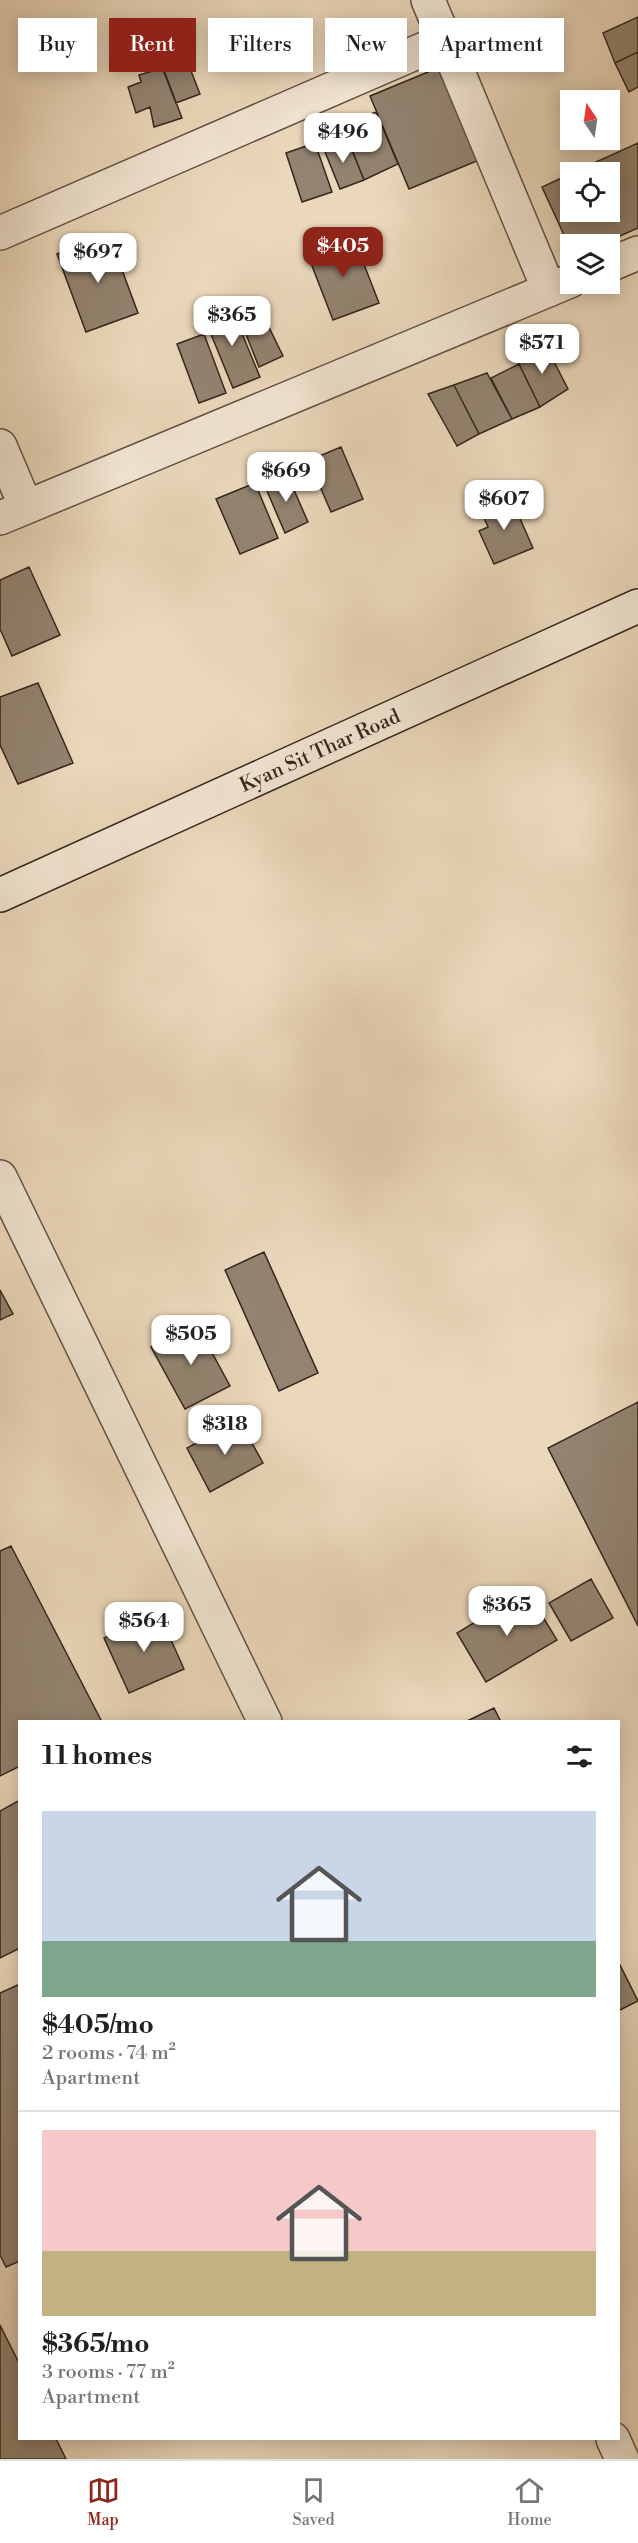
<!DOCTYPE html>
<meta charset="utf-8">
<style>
:root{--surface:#fff;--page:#f6f6f6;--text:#202124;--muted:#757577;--line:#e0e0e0;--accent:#8f2418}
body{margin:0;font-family:"Libre Bodoni",serif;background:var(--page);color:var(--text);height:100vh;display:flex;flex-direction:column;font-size:22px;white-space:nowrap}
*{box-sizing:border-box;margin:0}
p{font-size:20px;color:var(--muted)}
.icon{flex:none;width:33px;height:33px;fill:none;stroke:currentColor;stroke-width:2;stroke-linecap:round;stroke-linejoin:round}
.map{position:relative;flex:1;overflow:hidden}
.details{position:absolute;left:18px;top:1720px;width:602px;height:720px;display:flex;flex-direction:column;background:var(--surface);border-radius:0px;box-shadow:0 3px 15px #0003}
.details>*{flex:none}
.banner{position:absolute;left:18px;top:18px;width:603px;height:54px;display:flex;gap:12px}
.needle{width:39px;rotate:347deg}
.fabs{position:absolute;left:560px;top:90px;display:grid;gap:12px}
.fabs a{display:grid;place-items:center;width:60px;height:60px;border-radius:0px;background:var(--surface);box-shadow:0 3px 15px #0003;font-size:30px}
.price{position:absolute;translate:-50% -51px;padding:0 14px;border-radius:12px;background:#fff;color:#222;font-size:20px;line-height:39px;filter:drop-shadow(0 2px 3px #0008)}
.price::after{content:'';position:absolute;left:50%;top:36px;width:18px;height:14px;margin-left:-9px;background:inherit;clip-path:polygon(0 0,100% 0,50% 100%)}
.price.current{background:var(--accent);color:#fff}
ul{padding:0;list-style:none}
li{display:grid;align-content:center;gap:12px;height:318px;padding:0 24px}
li+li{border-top:2px solid var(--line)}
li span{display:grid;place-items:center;height:186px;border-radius:0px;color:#555}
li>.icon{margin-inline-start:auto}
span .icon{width:108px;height:108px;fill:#fffc;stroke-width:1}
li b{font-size:26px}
h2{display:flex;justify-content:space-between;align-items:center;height:72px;padding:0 24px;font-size:26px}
.tag{padding:0 21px;border-radius:0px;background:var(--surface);box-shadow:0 3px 15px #0003;font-size:21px;line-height:54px}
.tag.current{background:var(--accent);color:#fff}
.menu{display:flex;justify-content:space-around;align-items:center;height:84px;border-top:2px solid var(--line);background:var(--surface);font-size:16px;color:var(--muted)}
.menu a{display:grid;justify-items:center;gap:3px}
.menu .current{color:var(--accent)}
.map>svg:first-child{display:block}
.building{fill:#938370;stroke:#34261e;stroke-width:1.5}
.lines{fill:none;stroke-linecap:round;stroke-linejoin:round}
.street-casing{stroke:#625245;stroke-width:36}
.secondary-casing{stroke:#34261e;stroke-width:36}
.street{stroke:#f2e6d3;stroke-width:33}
.secondary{stroke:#f2e6d3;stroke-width:33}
.labels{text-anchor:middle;stroke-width:6;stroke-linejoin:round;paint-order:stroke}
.street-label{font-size:20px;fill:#34261e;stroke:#f2e6d3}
</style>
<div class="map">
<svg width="638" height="2459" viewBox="0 0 638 2459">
<rect width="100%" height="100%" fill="#ebd8bb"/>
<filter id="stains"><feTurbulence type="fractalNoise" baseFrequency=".00333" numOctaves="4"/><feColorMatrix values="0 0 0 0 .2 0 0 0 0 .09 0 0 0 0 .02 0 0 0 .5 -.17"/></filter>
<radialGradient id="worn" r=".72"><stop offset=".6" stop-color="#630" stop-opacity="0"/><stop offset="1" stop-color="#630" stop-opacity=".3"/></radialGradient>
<path class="building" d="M 638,17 L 638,52 L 615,63 L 603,33 Z
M 638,52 L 638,87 L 629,92 L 615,63 Z
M 184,53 L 200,94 L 176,103 L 160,62 Z
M 440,67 L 479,160 L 409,189 L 370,96 Z
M 163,68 L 182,118 L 154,127 L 150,107 L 136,113 L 128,87 L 141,82 L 139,75 Z
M 376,112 L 398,164 L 364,180 L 342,125 Z
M 347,138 L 364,180 L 340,189 L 323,147 Z
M 315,143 L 332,192 L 302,202 L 286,153 Z
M 638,143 L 638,228 L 602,244 L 570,244 L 570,248 L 542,187 L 570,174 L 570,212 L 609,212 L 609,172 L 574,172 Z
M 109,235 L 138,313 L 86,332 L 57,254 Z
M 353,236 L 379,303 L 333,320 L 307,253 Z
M 258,305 L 283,356 L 259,367 L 238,314 Z
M 231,307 L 260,377 L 233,388 L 204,317 Z
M 204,334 L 226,393 L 199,403 L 177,344 Z
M 545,344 L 568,389 L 540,407 L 516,358 Z
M 519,364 L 540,407 L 512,419 L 491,378 Z
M 487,373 L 512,419 L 479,434 L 454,385 Z
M 454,385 L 479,434 L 457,446 L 428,394 Z
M 341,447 L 363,499 L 331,512 L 315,475 L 323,472 L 317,457 Z
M 287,474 L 308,522 L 285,533 L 264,484 Z
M 255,483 L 278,538 L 240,554 L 216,499 Z
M 510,496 L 533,548 L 494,564 L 479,531 L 488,527 L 480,509 Z
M 29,567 L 60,635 L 12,656 L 0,629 L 0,580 Z
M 38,683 L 73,763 L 18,784 L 0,745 L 0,697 Z
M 264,1252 L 318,1373 L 279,1391 L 225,1270 Z
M 0,1290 L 13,1314 L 0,1320 Z
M 196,1323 L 230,1386 L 185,1409 L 151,1347 Z
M 638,1402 L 638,1626 L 548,1448 Z
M 239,1420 L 263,1463 L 210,1492 L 187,1448 Z
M 11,1546 L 102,1722 L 20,1722 L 20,1766 L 0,1776 L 0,1551 Z
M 591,1579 L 613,1618 L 571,1641 L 549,1603 Z
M 527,1591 L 557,1640 L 486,1682 L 457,1633 Z
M 159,1613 L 184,1669 L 129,1693 L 104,1638 Z
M 494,1708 L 501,1722 L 465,1722 Z
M 20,1800 L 20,1948 L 0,1958 L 0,1811 Z
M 618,1961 L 638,2001 L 618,2011 Z
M 20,1984 L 20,2261 L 6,2267 L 0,2255 L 0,1993 Z
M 0,2325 L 20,2365 L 20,2439 L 56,2439 L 66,2459 L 0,2459 Z"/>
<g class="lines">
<defs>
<path id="street" d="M 428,0 L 549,290
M 0,233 L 445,40
M 609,265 L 638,253
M 0,446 L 26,507
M 0,518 L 570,281
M 0,1177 L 265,1722
M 613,2439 L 622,2459"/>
<g id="secondary">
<path id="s1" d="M 0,895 L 638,606"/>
</g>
</defs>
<use href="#street" class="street-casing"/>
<use href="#secondary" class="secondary-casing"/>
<use href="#street" class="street"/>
<use href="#secondary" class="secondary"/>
</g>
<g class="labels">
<g class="street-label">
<text dy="7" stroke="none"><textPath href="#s1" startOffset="351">Kyan Sit Thar Road</textPath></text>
</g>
</g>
<rect width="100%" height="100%" filter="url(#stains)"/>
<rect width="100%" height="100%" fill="url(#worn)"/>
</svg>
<div class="fabs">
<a><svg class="needle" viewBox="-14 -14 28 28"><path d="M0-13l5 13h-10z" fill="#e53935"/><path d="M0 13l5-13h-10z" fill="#757577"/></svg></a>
<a><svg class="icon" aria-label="locate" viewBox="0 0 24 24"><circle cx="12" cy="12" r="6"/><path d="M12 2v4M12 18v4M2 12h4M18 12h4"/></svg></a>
<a><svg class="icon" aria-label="layers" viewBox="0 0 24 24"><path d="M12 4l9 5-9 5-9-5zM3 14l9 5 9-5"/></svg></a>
</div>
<b class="price" style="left:343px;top:164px">$496</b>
<b class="price current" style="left:343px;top:278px">$405</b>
<b class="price" style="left:98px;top:284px">$697</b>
<b class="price" style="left:232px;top:347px">$365</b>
<b class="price" style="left:542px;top:375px">$571</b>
<b class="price" style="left:286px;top:503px">$669</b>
<b class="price" style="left:504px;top:531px">$607</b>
<b class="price" style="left:191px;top:1366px">$505</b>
<b class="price" style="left:225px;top:1456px">$318</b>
<b class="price" style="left:507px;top:1637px">$365</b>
<b class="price" style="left:144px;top:1653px">$564</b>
<div class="banner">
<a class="tag">Buy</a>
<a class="tag current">Rent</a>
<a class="tag">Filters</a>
<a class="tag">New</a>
<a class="tag">Apartment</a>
</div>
<section class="details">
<h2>11 homes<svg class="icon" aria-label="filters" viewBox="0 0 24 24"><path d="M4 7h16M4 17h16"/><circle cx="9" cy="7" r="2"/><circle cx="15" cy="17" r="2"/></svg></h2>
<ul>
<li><span style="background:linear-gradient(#c9d6e8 70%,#7fa58c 0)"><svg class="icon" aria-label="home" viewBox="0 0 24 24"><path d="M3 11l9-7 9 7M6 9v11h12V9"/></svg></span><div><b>$405/mo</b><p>2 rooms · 74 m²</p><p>Apartment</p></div></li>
<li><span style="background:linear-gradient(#f6c9c9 65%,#c2b280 0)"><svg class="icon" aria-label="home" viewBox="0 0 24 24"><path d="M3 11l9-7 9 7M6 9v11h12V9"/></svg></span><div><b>$365/mo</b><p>3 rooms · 77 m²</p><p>Apartment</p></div></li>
</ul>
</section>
</div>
<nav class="menu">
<a class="current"><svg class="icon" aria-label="map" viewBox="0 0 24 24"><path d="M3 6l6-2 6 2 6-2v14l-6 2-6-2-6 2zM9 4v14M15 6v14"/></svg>Map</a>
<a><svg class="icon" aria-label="saved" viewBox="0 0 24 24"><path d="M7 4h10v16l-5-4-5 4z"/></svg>Saved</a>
<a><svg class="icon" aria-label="home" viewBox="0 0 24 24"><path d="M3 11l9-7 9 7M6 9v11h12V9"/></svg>Home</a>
</nav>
